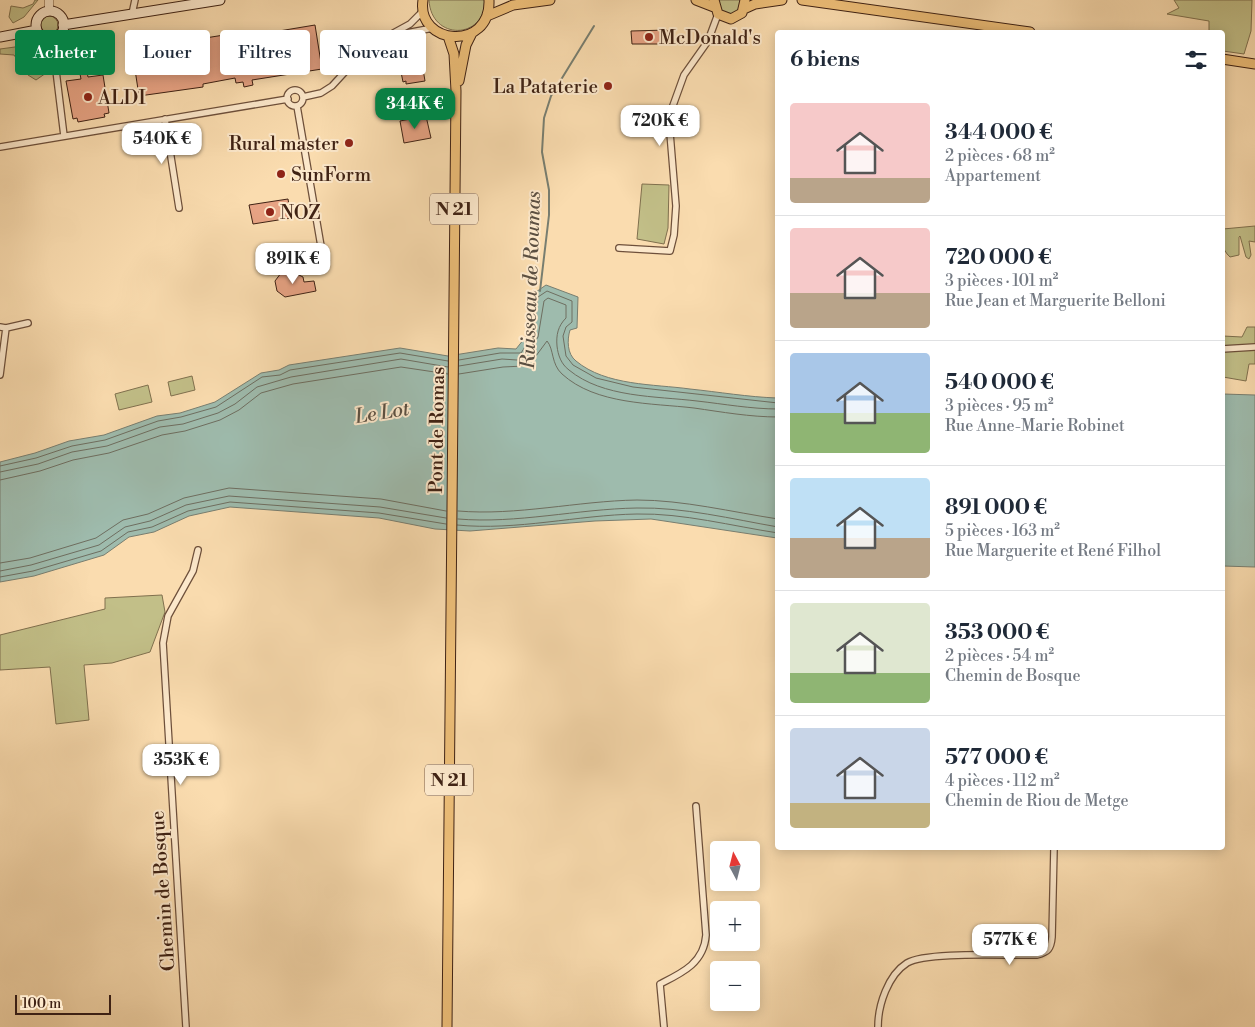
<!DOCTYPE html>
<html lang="fr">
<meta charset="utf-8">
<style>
:root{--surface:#fff;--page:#f2f2f3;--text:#1f2937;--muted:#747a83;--line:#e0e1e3;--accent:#0b8043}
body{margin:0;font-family:"Libre Bodoni",serif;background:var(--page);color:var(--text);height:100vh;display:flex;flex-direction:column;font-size:19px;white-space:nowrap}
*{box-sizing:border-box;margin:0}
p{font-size:16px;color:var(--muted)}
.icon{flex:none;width:28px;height:28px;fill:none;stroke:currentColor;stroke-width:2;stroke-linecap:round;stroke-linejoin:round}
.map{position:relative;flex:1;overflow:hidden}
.sheet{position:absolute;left:775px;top:30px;width:450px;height:820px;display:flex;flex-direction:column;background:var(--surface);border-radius:5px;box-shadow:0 2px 12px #0003}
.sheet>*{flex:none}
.banner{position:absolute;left:15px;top:30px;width:475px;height:45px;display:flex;gap:10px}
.needle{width:32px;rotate:353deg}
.controls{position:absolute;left:710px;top:841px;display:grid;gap:10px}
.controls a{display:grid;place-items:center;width:50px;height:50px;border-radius:5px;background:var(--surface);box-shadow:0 2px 12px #0003;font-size:25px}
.scale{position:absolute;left:15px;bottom:12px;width:96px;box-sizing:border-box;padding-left:5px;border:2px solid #3f2214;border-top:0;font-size:14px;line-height:18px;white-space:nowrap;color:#3f2214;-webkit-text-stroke:4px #fce8cb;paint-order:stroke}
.price{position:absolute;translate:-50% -42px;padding:0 11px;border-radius:10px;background:#fff;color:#222;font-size:16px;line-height:32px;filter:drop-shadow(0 1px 2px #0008)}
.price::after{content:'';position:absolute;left:50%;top:30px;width:15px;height:11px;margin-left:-8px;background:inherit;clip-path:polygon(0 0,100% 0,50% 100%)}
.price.active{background:var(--accent);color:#fff}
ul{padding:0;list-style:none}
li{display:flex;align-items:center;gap:15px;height:125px;padding:0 15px}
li+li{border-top:1px solid var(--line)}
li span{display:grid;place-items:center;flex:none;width:140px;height:100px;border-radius:5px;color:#555}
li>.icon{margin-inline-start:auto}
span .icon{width:60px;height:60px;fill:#fffc;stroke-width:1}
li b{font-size:21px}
h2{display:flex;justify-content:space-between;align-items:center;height:60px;padding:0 15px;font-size:21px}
.tag{padding:0 18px;border-radius:5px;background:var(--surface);box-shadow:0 2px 12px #0003;font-size:18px;line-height:45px}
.tag.active{background:var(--accent);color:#fff}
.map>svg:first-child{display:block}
.green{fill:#c2bf88;stroke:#80704e}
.water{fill:#9ebbad;stroke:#787e70}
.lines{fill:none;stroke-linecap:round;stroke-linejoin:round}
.shore{stroke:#6e6e60;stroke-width:1}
.stream{stroke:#787e70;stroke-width:2}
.building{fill:#e7a384;stroke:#3f2214}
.minor-casing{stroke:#6e503b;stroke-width:8}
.tertiary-casing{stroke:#6e503b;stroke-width:9}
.secondary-casing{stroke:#3f2214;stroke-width:11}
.primary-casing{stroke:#3f2214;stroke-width:11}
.minor{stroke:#fce8cb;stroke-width:5.5}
.tertiary{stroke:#fce8cb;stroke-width:8}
.secondary{stroke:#fce8cb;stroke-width:9}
.primary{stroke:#edbe78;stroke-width:9}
.poi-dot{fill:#8f2418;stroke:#fce8cb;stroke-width:2}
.labels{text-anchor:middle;stroke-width:4;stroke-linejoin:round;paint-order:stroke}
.shield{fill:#fce8cb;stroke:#785d4b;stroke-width:1}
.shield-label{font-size:18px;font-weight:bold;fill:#3f2214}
.poi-label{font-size:19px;fill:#3f2214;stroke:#fce8cb;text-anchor:start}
.street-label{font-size:19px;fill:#3f2214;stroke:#fce8cb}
.water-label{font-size:20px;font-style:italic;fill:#5c5042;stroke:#fce8cb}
</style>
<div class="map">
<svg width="1255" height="1027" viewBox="0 0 1255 1027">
<rect width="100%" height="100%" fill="#fadcaf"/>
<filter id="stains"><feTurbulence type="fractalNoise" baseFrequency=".004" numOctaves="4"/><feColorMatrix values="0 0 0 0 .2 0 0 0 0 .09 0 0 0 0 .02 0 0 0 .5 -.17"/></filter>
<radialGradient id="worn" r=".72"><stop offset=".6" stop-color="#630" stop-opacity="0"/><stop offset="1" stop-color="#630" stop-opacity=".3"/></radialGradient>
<path class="green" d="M 35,0 L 38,0 L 24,17 L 13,23 L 9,17 L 11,6 L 23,8 L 33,4 Z
M 429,0 L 485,0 C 485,40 431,41 429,0 Z
M 718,0 L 740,0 C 741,8 738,11 731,15 L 721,12 Z
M 1174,0 L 1252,0 L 1251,31 L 1244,54 L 1223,51 L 1222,32 L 1209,32 L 1209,21 L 1167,14 L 1179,8 Z
M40 25a9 9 0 1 1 18 0a9 9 0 1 1-18 0Z
M 28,41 C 45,45 47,57 49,71 L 36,80 L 28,75 L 14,55 L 0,54 L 0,49 L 15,47 L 19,42 Z
M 642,184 L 669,185 L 668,228 L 664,244 L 637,239 Z
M 1255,226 L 1255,242 L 1249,241 L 1251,255 L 1249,259 L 1246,257 L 1240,236 L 1239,237 L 1239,255 L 1230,257 C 1221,249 1222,240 1223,229 Z
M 1247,327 L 1255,327 L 1255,364 L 1249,364 L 1246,381 L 1223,377 L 1223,336 L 1242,337 Z
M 192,376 L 195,390 L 171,396 L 168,382 Z
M 148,385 L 152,402 L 119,410 L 115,394 Z
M 162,595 L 165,612 L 150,652 L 112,663 L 84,665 L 89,720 L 56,724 L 50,667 L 0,670 L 0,635 L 105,609 L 105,598 Z"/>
<path class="water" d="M 546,285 L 578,297 L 577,328 L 570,330 C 567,340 567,354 576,361 C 606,386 654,384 690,389 C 719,392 748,397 777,398 L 777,538 L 651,519 L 595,521 L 470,531 L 435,529 L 379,518 L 230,507 L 189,516 L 154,532 L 129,537 L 104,555 L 34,576 L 0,582 L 0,462 L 35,453 L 69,441 L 104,435 L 157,416 L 180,413 L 215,402 L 261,373 L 279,370 L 289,365 L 400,348 L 448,356 L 498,348 L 516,349 L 528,334 L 533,294 Z
M 1223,394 L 1255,395 L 1255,567 L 1223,566 Z"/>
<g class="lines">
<path class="shore" d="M 459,360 L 500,353 L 521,353 L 533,335 L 538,297 L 547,291 L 572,301 L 572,322 L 566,327 L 563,336 L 566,356 L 573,365 L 596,378 L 633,387 L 778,403
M 459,366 L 502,359 L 517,360 L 525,358 L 538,337 L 544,301 L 548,298 L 566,305 L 566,318 C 558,326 556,335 557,346 C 558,355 561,364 569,370 C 603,398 656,396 697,401 C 724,404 751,409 778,409
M 459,374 L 503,367 L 524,366 L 533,360 L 547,341 C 554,349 551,364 562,374 C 596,405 652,403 694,408 C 722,412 750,417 778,417
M 0,466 L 36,458 L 72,446 L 105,440 L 158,421 L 181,417 L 216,407 L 262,377 L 280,375 L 290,370 L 400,353 L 448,361
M 0,472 L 38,464 L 72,452 L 107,446 L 160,427 L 183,424 L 218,413 L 235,404 L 257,387 L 291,377 L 401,359 L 448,367
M 0,480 L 40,471 L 73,460 L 109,453 L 162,435 L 185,431 L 220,420 L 239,410 L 261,393 L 293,384 L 401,367 L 448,374
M 458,511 C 517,516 577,501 637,500 C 683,500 732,512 778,519
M 458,519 C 517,524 577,509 637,508 C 683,507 732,519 778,527
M 457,525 C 517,531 577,515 637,514 C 683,513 732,526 778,533
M 0,563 L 30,558 L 96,538 L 123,520 L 148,514 L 184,498 L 229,488 L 381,499 L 446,511
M 0,571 L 31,565 L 99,545 L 125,527 L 150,521 L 186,505 L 229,496 L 380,507 L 446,518
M 0,577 L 33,571 L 101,551 L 128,532 L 152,527 L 188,511 L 230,502 L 379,513 L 446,524"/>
<path class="stream" d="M 540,291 L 549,215 L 549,190 L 542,152 L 544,118 L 551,96 L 594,26"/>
</g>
<path class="building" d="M 315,25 L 322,69 L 252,80 L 253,85 L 244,87 L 243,82 L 236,83 L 235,78 L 203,84 L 203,87 L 139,96 L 134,63 L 141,57 L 140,55 L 150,53 L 149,49 L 167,46 L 167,50 L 190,47 L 200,46 L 199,39 L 224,35 L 225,40 Z
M 667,30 L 667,44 L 632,44 L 631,31 Z
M 421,57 L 425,81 L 406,84 L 406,81 L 403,82 L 399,62 Z
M 87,72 L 88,77 L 103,75 L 109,113 L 104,114 L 105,117 L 78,122 L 77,118 L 73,119 L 66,81 L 81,79 L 80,74 Z
M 426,116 L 431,138 L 404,143 L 400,121 Z
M 288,199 L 291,218 L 253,224 L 249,205 Z
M 291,271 L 303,277 L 304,282 L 314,281 L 316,291 L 285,297 L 277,291 L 275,281 L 281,273 Z"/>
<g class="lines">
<defs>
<path id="minor" d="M 132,14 L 135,0
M 396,35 L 433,28
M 52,38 L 64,136
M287 98a8 8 0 1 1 16 0a8 8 0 1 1-16 0Z
M 303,97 L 321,93 L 332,86 L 368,47 L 410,24 L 423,11
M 297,106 L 322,252 L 326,260
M 165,119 L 179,208
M 0,147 L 288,99
M 619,248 L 670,251 L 674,235 L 676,206 L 670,133 L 671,111 L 684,75 L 708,41 L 718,14
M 0,327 L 6,328 L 28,323
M 1222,349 L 1255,347
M 0,375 L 6,328
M 186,1027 L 163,643 L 168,616 L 193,571 L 198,550
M 664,1027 L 660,984 C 682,973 704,963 706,935 L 696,806
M 878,1027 C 878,1005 888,975 907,963 C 927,951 1010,956 1037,955 C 1048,952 1051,949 1052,937 L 1054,848"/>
<path id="tertiary" d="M 49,11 L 49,0"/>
<path id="secondary" d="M36 25a14 14 0 1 1 28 0a14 14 0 1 1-28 0Z
M 63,25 L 220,0
M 0,37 L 37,30"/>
<path id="primary" d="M 423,0 C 416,45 491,52 489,0
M 696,0 L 714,7
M 714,0 L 718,14 L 731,19 L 742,13 L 745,0
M 802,0 L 1030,32
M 744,9 L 755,4 L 782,0
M 487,16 L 513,5 L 550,0
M 1222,59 L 1255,64
M 459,81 L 466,45 L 472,33
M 447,1027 L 456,91 L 454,54 L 448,36"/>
</defs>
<use href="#minor" class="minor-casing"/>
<use href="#tertiary" class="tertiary-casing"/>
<use href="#secondary" class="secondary-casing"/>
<use href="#primary" class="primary-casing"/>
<use href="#minor" class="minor"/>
<use href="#tertiary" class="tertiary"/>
<use href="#secondary" class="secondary"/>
<use href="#primary" class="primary"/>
</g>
<g class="poi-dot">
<circle cx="649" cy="37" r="5"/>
<circle cx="608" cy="86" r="5"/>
<circle cx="88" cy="97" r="5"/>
<circle cx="349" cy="143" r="5"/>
<circle cx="281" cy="174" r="5"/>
<circle cx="270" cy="212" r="5"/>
</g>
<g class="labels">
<g class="shield">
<rect x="430" y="193.5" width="48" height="31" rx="4"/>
<rect x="425" y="764.5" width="48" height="31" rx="4"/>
</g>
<g class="shield-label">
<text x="454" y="215">N 21</text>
<text x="449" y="786">N 21</text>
</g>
<g class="poi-label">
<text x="659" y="44">McDonald's</text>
<text x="598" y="93" text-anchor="end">La Pataterie</text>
<text x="98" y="104">ALDI</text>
<text x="339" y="150" text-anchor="end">Rural master</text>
<text x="291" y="181">SunForm</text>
<text x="280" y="219">NOZ</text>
</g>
<g class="street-label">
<text transform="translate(436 430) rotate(-89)" y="7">Pont de Romas</text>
<text transform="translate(162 891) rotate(-94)" y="7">Chemin de Bosque</text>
</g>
<g class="water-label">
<text transform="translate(530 280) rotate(-88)" y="7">Ruisseau de Roumas</text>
<text transform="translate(382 412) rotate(-9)" y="7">Le Lot</text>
</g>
</g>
<rect width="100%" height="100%" filter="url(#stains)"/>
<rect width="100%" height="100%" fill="url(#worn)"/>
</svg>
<div class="controls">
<a><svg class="needle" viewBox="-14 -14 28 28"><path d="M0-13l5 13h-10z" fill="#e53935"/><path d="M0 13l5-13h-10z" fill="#747a83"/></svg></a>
<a>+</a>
<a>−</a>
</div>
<div class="scale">100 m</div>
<b class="price active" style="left:415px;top:130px">344K €</b>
<b class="price" style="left:660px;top:147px">720K €</b>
<b class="price" style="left:162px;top:165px">540K €</b>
<b class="price" style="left:293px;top:285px">891K €</b>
<b class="price" style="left:181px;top:786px">353K €</b>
<b class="price" style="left:1010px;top:966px">577K €</b>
<div class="banner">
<a class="tag active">Acheter</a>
<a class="tag">Louer</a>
<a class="tag">Filtres</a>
<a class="tag">Nouveau</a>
</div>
<section class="sheet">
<h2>6 biens<svg class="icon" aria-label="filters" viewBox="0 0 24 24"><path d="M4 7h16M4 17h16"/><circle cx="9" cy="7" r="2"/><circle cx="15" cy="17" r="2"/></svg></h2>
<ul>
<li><span style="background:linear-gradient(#f6c9c9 75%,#b9a48a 0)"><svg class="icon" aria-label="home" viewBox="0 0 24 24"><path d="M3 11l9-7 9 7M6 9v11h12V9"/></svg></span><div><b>344 000 €</b><p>2 pièces · 68 m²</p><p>Appartement</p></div></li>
<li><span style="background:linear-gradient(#f6c9c9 65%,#b9a48a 0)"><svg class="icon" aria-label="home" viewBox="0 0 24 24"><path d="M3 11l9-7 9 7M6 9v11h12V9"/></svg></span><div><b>720 000 €</b><p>3 pièces · 101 m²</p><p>Rue Jean et Marguerite Belloni</p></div></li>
<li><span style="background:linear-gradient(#a9c7e8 60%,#8fb573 0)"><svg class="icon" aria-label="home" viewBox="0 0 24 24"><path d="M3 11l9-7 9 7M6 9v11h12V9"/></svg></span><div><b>540 000 €</b><p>3 pièces · 95 m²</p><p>Rue Anne-Marie Robinet</p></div></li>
<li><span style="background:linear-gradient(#bfe0f5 60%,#b9a48a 0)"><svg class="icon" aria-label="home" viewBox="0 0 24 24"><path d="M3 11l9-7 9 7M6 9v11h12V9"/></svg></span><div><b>891 000 €</b><p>5 pièces · 163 m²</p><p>Rue Marguerite et René Filhol</p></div></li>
<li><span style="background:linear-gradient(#dfe7d0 70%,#8fb573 0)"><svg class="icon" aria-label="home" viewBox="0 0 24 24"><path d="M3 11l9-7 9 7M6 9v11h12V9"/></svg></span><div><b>353 000 €</b><p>2 pièces · 54 m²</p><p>Chemin de Bosque</p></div></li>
<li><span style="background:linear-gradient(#c9d6e8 75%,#c2b280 0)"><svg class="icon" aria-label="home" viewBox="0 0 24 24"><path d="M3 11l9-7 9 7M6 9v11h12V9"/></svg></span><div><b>577 000 €</b><p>4 pièces · 112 m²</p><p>Chemin de Riou de Metge</p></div></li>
</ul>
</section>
</div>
